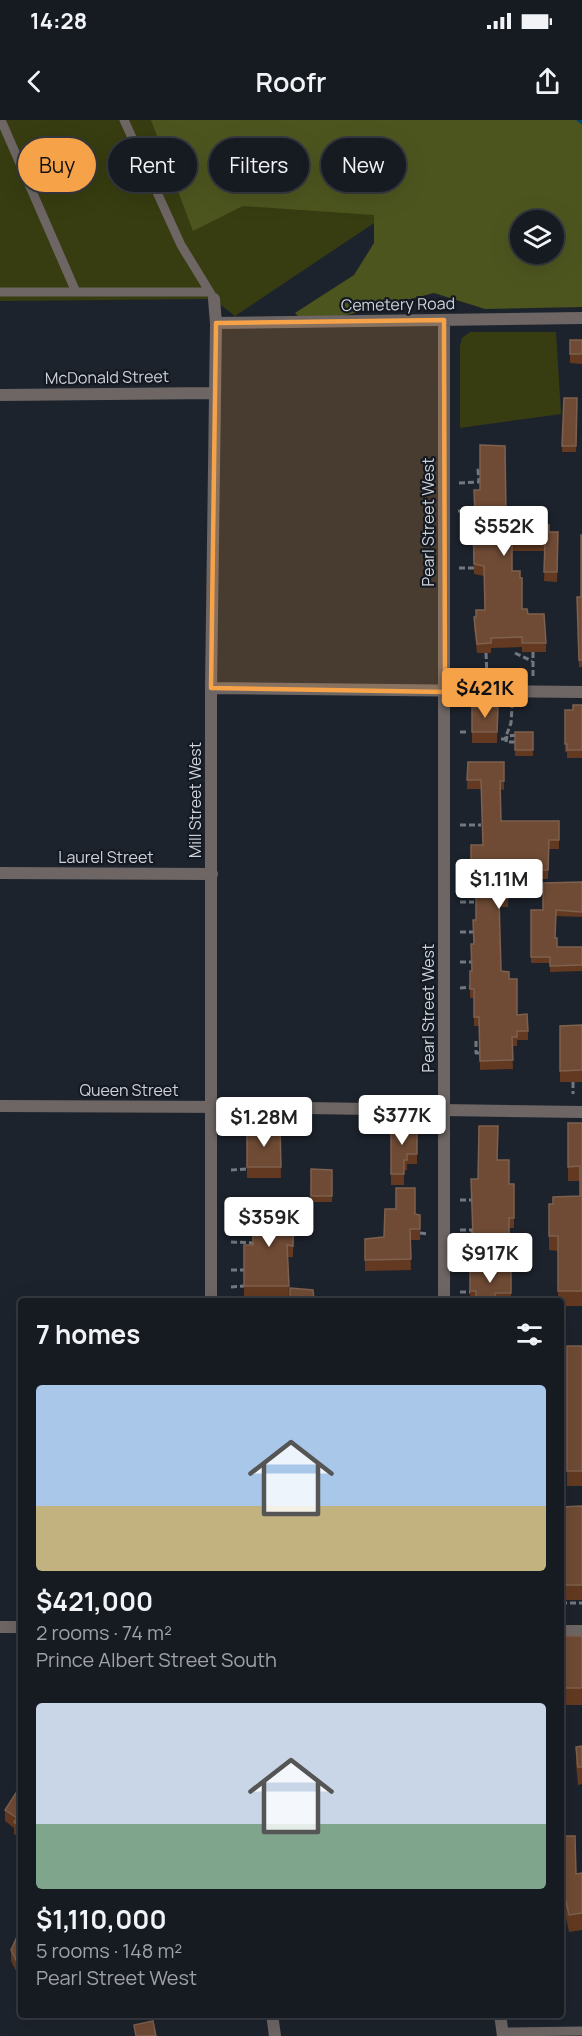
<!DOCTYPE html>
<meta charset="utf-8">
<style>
:root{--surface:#161a21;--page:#23272e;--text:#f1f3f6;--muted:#9ea1a5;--line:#35383f;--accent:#f6a248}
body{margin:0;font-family:Manrope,sans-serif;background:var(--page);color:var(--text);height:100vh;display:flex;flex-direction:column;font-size:22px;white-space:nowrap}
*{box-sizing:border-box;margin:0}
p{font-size:20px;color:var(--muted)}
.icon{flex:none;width:33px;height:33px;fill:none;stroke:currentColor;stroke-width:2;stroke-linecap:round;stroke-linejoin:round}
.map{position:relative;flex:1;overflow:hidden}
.side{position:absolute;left:18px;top:1178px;width:546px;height:720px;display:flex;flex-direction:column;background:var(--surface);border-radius:6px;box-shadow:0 6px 24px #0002,0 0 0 2px var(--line)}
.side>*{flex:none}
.hud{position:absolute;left:18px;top:18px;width:546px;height:54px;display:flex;gap:12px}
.tools{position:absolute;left:510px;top:90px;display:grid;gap:12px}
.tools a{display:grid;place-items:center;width:54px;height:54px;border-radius:50%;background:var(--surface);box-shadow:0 6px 24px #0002,0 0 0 2px var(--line);font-size:30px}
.price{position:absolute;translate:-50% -51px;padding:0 14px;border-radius:6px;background:#fff;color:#222;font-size:20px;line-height:39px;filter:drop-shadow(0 2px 3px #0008)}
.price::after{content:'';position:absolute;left:50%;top:36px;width:18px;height:14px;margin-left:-9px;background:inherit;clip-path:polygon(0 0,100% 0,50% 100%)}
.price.active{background:var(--accent);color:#111}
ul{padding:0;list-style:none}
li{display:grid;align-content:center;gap:12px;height:318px;padding:0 18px}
li span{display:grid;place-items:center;height:186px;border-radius:6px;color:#555}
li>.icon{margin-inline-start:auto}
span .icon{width:108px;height:108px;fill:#fffc;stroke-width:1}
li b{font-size:26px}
h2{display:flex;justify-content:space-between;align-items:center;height:72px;padding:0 18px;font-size:26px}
.chip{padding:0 21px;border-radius:27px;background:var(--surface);box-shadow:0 6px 24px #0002,0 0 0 2px var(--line);font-size:21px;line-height:54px}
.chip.active{background:var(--accent);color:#111}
.status{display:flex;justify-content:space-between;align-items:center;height:42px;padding:0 30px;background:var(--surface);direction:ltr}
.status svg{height:16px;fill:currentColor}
header{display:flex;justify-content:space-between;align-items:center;height:78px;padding:0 18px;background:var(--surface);font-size:27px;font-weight:600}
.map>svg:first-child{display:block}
.green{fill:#373d10}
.forest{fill:#4d551f;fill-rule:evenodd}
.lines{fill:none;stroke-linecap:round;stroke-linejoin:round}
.stream{stroke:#014576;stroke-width:4.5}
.path{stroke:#737880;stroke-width:3;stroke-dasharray:6 3;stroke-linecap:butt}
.service{stroke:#6d6665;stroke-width:9}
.minor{stroke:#6d6665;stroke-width:12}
.tertiary{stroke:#6d6665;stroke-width:12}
.wall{fill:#633a21}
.shaded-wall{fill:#422a1d}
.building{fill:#6f4b35;stroke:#7e604e;stroke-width:1.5}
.marked{fill:#f6a248;fill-opacity:0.2;stroke:#f6a248;stroke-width:4.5;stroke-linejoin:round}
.labels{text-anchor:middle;stroke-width:4.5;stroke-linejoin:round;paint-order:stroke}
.street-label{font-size:16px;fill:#ced2d9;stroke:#141922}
</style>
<div class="status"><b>14:28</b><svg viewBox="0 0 49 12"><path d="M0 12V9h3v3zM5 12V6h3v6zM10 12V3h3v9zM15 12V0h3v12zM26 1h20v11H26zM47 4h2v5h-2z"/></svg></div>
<header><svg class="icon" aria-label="back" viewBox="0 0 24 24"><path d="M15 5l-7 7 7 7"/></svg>Roofr<svg class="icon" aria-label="share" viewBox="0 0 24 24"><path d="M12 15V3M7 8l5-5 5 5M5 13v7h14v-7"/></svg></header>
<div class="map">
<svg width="582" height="1916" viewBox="0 0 582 1916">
<rect width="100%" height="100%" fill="#1d232c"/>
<path class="green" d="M 0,0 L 377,0 L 395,89 L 235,196 L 213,179 L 0,181 Z
M 470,212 L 556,212 L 561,294 L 460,308 L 460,225 L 462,218 Z"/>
<path class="forest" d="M 151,0 L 582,0 L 582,187 L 485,189 L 434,173 L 307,205 L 295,193 L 354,155 L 374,123 L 374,95 L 243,86 L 193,111 ZM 520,100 L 554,100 L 554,134 L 520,134 Z"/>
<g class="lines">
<path class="stream" d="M 579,0 L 582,2"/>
<path class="path" d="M 459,363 L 479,362 L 478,350 L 480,349
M 458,391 L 475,391
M 459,448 L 474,448
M 533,532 L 533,558
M 486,533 L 487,557
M 515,533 L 532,541
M 460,612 L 469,612
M 501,619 L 505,619 L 511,603 L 512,587
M 515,622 L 506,622 L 507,616 L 520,615
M 460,705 L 481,705
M 460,782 L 474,782
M 460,812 L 473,812
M 460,842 L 471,842
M 460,868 L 470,867
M 476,921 L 476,933 L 480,933
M 573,962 L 573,974
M 231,1050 L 247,1049
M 460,1080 L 471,1080
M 247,1096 L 247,1110 L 253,1109
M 460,1110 L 472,1110 L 473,1113
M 420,1113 L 428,1114
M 231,1122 L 256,1123
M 231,1150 L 244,1150
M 231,1167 L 245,1166
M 460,1172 L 470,1172
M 561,1483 L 582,1483"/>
<path class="service" d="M 1,0 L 76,172
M 124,0 L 181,125 L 211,174
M 0,172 L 209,172
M 503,1912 L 582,1911"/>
<path class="minor" d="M 216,203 L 582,198
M 0,275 L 214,273
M 211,568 L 582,572
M 0,753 L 212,754
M 211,1180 L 211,568 L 216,203 L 214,179
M 444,1180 L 444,200
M 272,1894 L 275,1916
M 500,1894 L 503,1916"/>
<path class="tertiary" d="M 0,986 L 231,987 L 582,992
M 0,1507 L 21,1507
M 561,1511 L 582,1511"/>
</g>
<path class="wall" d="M 570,220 L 582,220 L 582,244 L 570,243 Z
M 564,278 L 577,278 L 576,332 L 562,332 Z
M 473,394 L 506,395 L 510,403 L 549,412 L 558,412 L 557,462 L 544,461 L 545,431 L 512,431 L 512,451 L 522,489 L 528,494 L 546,523 L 546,532 L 522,532 L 522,527 L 491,528 L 491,533 L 477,533 L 474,507 L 474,497 L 476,497 L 485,490 L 484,456 L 474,454 Z
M 582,415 L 582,547 L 579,547 L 577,477 L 581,477 Z
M 582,585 L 582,638 L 567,638 L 567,632 L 565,632 L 565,590 L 573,590 Z
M 472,587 L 498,587 L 497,623 L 472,623 Z
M 515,612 L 533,612 L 533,636 L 515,636 Z
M 468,642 L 504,642 L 504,670 L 500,669 L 501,701 L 559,701 L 559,729 L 549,729 L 548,759 L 508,759 L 508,787 L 499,787 L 501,851 L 509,859 L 517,895 L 528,911 L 528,920 L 517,920 L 517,926 L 512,926 L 513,949 L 480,950 L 479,906 L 474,906 L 474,878 L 470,878 L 470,851 L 472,851 L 474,824 L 473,800 L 476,800 L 476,755 L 471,755 L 471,725 L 483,725 L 481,669 L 467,669 Z
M 582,762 L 582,797 L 556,796 L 555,818 L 557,827 L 582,827 L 582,851 L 550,852 L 550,843 L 531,843 L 531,790 L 543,790 Z
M 582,905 L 582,962 L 560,962 L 560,906 Z
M 568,1003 L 582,1003 L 582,1186 L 561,1186 L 561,1180 L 558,1180 L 558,1131 L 549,1130 L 549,1084 L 553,1084 L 580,1076 L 580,1061 L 568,1061 Z
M 391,1005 L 417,1005 L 417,1044 L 407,1044 L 407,1050 L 404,1050 L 404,1065 L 391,1065 Z
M 280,1008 L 281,1058 L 247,1058 L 247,1009 Z
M 497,1040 L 509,1064 L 514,1064 L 514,1108 L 509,1108 L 509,1126 L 473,1126 L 471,1059 L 478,1059 Z
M 311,1049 L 332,1050 L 332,1082 L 311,1082 Z
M 294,1089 L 293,1137 L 288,1137 L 289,1178 L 244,1177 L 244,1125 L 253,1125 Z
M 415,1094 L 420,1095 L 420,1120 L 410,1120 L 411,1150 L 365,1151 L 365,1119 L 384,1117 Z
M 470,1151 L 511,1151 L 511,1180 L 470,1180 Z
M 567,1226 L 582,1226 L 582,1366 L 567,1366 Z
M 582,1386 L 582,1480 L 561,1480 L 561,1387 Z
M 561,1516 L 582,1516 L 582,1585 L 561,1585 Z
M 582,1626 L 582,1664 L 578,1665 L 576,1644 L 576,1627 Z
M 21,1669 L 21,1718 L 14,1714 L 14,1708 L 5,1701 L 5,1690 Z
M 561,1716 L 576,1754 L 582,1753 L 582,1810 L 569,1812 L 566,1798 L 561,1798 Z
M 21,1808 L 21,1851 L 17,1853 L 11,1841 L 11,1830 Z"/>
<path class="shaded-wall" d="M 21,1840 L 21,1851 L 17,1853 L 17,1842 Z"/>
<path class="building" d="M 570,220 L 582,220 L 582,234 L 570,234 Z
M 564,278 L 577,278 L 576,326 L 562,326 Z
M 480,325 L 505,326 L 506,395 L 510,395 L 510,403 L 549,405 L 549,412 L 558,412 L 557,452 L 544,452 L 545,422 L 512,421 L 512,451 L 520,451 L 520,458 L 522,458 L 522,489 L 527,489 L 528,494 L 544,494 L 546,523 L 522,523 L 522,517 L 491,518 L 491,523 L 477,524 L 474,497 L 476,497 L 476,490 L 485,490 L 484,446 L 474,444 L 473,394 L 475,394 L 474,370 L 480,370 Z
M 581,415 L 582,415 L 582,540 L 579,540 L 577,477 L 581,477 Z
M 573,585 L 582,585 L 582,630 L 567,630 L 567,624 L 565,624 L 565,590 L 573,590 Z
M 472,587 L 498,587 L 497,612 L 472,612 Z
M 515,612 L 533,612 L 533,630 L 515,630 Z
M 468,642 L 504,642 L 504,661 L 500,661 L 501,701 L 559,701 L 559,720 L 549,720 L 548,750 L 507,750 L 508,778 L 499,778 L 501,851 L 509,852 L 509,859 L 517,859 L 517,895 L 527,894 L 528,911 L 517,911 L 517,917 L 512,917 L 513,940 L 480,941 L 479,897 L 474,897 L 474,869 L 470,869 L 470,851 L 472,851 L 471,824 L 474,824 L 473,800 L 476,800 L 476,746 L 471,746 L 471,725 L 483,725 L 481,660 L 467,660 Z
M 582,762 L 582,792 L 556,790 L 555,818 L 557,818 L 557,827 L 582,827 L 582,845 L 550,846 L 550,837 L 531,837 L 531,790 L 543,790 L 543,763 Z
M 582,905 L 582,950 L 560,951 L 560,906 Z
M 568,1003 L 582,1003 L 582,1171 L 558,1171 L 558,1116 L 549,1116 L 549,1084 L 553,1084 L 553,1077 L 580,1076 L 580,1046 L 568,1047 Z
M 391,1005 L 417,1005 L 417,1034 L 407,1034 L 407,1040 L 404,1040 L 404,1054 L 391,1054 Z
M 479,1006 L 498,1006 L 497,1040 L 509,1040 L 509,1064 L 514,1064 L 514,1098 L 509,1098 L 509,1116 L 473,1116 L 471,1059 L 478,1059 Z
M 280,1008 L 281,1047 L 247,1047 L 247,1009 Z
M 311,1049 L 332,1050 L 332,1076 L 311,1076 Z
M 396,1068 L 415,1068 L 415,1094 L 420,1095 L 420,1109 L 410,1109 L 411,1139 L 365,1140 L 365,1119 L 384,1117 L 385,1089 L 396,1089 Z
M 253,1088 L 294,1089 L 293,1126 L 287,1125 L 289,1166 L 244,1166 L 244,1125 L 253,1125 Z
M 470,1151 L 511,1151 L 511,1173 L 495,1173 L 495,1180 L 476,1180 L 476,1171 L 470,1171 Z
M 290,1168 L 313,1170 L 314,1180 L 290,1180 Z
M 567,1226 L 582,1226 L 582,1351 L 567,1351 Z
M 582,1386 L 582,1465 L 561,1465 L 561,1387 Z
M 561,1516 L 582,1516 L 582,1568 L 561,1568 Z
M 582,1626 L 582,1647 L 578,1647 L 576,1627 Z
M 21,1669 L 21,1707 L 14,1702 L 17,1698 L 5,1690 L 18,1670 Z
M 561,1716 L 575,1716 L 576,1754 L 582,1753 L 582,1793 L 569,1795 L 566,1781 L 561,1781 Z
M 21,1808 L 21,1815 L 19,1814 L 21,1818 L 21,1840 L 17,1842 L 11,1830 Z
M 153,1901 L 156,1916 L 136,1916 L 134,1905 Z"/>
<path class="marked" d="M 444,200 L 445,572 L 211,568 L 216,203 Z"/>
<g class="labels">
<g class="street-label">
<text transform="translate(398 184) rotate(-1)" y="6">Cemetery Road</text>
<text transform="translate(107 257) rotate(-1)" y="6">McDonald Street</text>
<text transform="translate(428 402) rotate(-90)" y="6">Pearl Street West</text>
<text transform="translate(195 680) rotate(-90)" y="6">Mill Street West</text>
<text x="106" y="743">Laurel Street</text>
<text transform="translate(428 888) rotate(-90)" y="6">Pearl Street West</text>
<text x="129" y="976">Queen Street</text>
</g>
</g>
</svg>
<div class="tools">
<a><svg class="icon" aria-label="layers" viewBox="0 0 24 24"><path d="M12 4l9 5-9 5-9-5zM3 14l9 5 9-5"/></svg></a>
</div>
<b class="price" style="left:504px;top:437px">$552K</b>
<b class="price active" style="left:485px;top:599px">$421K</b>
<b class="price" style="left:499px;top:790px">$1.11M</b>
<b class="price" style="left:402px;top:1026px">$377K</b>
<b class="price" style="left:264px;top:1028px">$1.28M</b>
<b class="price" style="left:269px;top:1128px">$359K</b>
<b class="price" style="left:490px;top:1164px">$917K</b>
<div class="hud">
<a class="chip active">Buy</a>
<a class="chip">Rent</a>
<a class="chip">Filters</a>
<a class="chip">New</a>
</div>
<section class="side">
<h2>7 homes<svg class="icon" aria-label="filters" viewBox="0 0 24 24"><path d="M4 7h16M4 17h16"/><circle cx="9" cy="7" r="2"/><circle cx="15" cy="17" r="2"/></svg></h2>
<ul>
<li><span style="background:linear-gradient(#a9c7e8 65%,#c2b280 0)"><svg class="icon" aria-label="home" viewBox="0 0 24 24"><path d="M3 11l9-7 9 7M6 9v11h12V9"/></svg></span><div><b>$421,000</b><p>2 rooms · 74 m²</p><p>Prince Albert Street South</p></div></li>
<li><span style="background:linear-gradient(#c9d6e8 65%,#7fa58c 0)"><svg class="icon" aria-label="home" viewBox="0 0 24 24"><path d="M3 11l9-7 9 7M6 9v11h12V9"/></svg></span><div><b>$1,110,000</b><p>5 rooms · 148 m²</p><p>Pearl Street West</p></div></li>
</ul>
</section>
</div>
